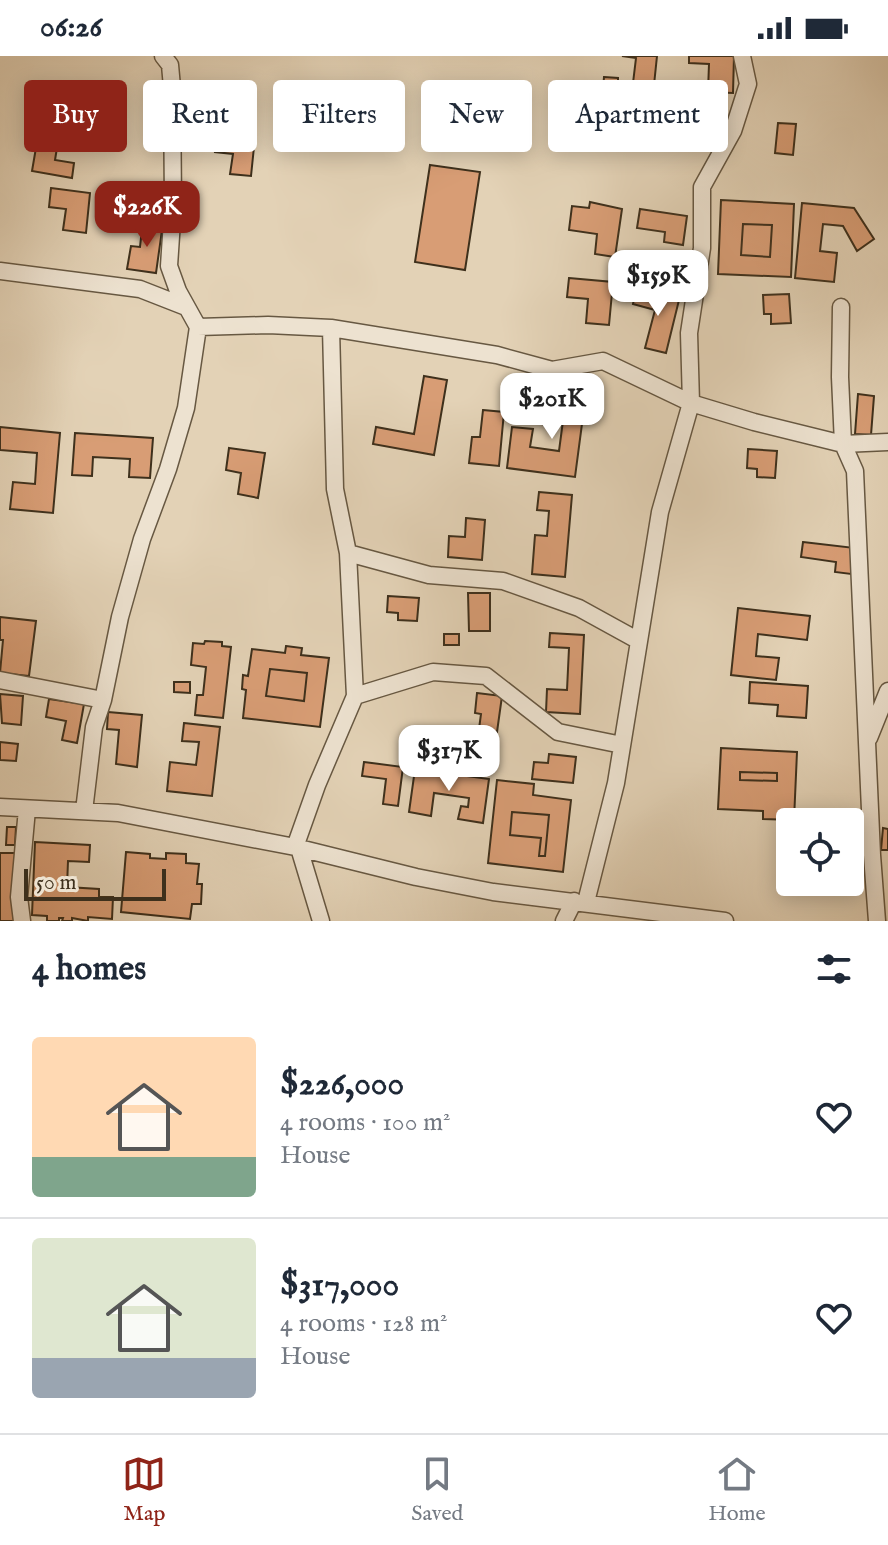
<!DOCTYPE html>
<meta charset="utf-8">
<style>
:root{--surface:#fff;--page:#f2f2f3;--text:#1f2937;--muted:#747a83;--line:#e0e1e3;--accent:#8f2418}
body{margin:0;font-family:"IM FELL English",serif;background:var(--page);color:var(--text);height:100vh;display:flex;flex-direction:column;font-size:30px;white-space:nowrap}
*{box-sizing:border-box;margin:0}
p{font-size:26px;color:var(--muted)}
.icon{flex:none;width:44px;height:44px;fill:none;stroke:currentColor;stroke-width:2;stroke-linecap:round;stroke-linejoin:round}
.map{position:relative;height:865px;overflow:hidden}
.sheet{display:flex;flex-direction:column;background:var(--surface);flex:1}
.sheet>*{flex:none}
.banner{position:absolute;left:24px;top:24px;width:840px;height:72px;display:flex;gap:16px}
.buttons{position:absolute;left:776px;top:752px;display:grid;gap:16px}
.buttons a{display:grid;place-items:center;width:88px;height:88px;border-radius:8px;background:var(--surface);box-shadow:0 4px 20px #0003;font-size:40px}
.scale{position:absolute;left:24px;bottom:20px;width:142px;box-sizing:border-box;padding-left:8px;border:4px solid #3e301c;border-top:0;font-size:22px;line-height:28px;white-space:nowrap;color:#3e301c;-webkit-text-stroke:6px #ede2d0;paint-order:stroke}
.price{position:absolute;translate:-50% -68px;padding:0 18px;border-radius:16px;background:#fff;color:#222;font-size:26px;line-height:52px;filter:drop-shadow(0 2px 4px #0008)}
.price::after{content:'';position:absolute;left:50%;top:48px;width:24px;height:18px;margin-left:-12px;background:inherit;clip-path:polygon(0 0,100% 0,50% 100%)}
.price.on{background:var(--accent);color:#fff}
ul{padding:0;list-style:none}
li{display:flex;align-items:center;gap:24px;height:200px;padding:0 32px}
li+li{border-top:2px solid var(--line)}
li span{display:grid;place-items:center;flex:none;width:224px;height:160px;border-radius:8px;color:#555}
li>.icon{margin-inline-start:auto}
span .icon{width:96px;height:96px;fill:#fffc;stroke-width:1}
li b{font-size:34px}
h2{display:flex;justify-content:space-between;align-items:center;height:96px;padding:0 32px;font-size:34px}
.chip{padding:0 28px;border-radius:8px;background:var(--surface);box-shadow:0 4px 20px #0003;font-size:28px;line-height:72px}
.chip.on{background:var(--accent);color:#fff}
.status{display:flex;justify-content:space-between;align-items:center;height:56px;padding:0 40px;background:var(--surface);direction:ltr}
.status svg{height:22px;fill:currentColor}
.tabs{display:flex;justify-content:space-around;align-items:center;height:112px;border-top:2px solid var(--line);background:var(--surface);font-size:22px;color:var(--muted)}
.tabs a{display:grid;justify-items:center;gap:4px}
.tabs .on{color:var(--accent)}
.map>svg:first-child{display:block}
.building{fill:#d89d75;stroke:#3e301c;stroke-width:2;fill-rule:evenodd}
.lines{fill:none;stroke-linecap:round;stroke-linejoin:round}
.minor-casing{stroke:#675842;stroke-width:19}
.minor{stroke:#ede2d0;stroke-width:16}
</style>
<div class="status"><b>06:26</b><svg viewBox="0 0 49 12"><path d="M0 12V9h3v3zM5 12V6h3v6zM10 12V3h3v9zM15 12V0h3v12zM26 1h20v11H26zM47 4h2v5h-2z"/></svg></div>
<div class="map">
<svg width="888" height="865" viewBox="0 0 888 865">
<rect width="100%" height="100%" fill="#e3d2b6"/>
<filter id="stains"><feTurbulence type="fractalNoise" baseFrequency=".0025" numOctaves="4"/><feColorMatrix values="0 0 0 0 .2 0 0 0 0 .09 0 0 0 0 .02 0 0 0 .5 -.17"/></filter>
<radialGradient id="worn" r=".72"><stop offset=".6" stop-color="#630" stop-opacity="0"/><stop offset="1" stop-color="#630" stop-opacity=".3"/></radialGradient>
<path class="building" d="M 622,0 L 657,0 L 654,29 L 633,27 L 636,2 Z
M 689,0 L 734,0 L 733,37 L 708,36 L 709,8 L 689,7 Z
M 604,21 L 618,22 L 618,33 L 603,33 Z
M 43,51 L 63,55 L 55,104 L 74,107 L 72,122 L 32,115 Z
M 778,67 L 796,68 L 793,99 L 775,97 Z
M 217,77 L 255,81 L 251,120 L 230,118 L 233,98 L 215,96 Z
M 430,109 L 480,116 L 465,214 L 415,206 Z
M 51,132 L 90,137 L 86,177 L 63,174 L 66,153 L 49,151 Z
M 721,144 L 794,148 L 791,221 L 718,218 ZM 743,168 L 772,169 L 770,201 L 741,199 Z
M 590,146 L 622,153 L 615,201 L 595,198 L 597,178 L 569,174 L 572,150 L 589,152 Z
M 802,147 L 854,152 L 874,183 L 857,195 L 843,170 L 823,168 L 820,195 L 837,197 L 834,226 L 795,222 Z
M 640,153 L 687,160 L 683,189 L 664,186 L 665,176 L 637,172 Z
M 143,164 L 163,167 L 156,217 L 127,213 L 131,190 L 140,191 Z
M 743,168 L 772,169 L 770,201 L 741,199 Z
M 569,222 L 613,226 L 609,269 L 586,267 L 588,243 L 567,241 Z
M 636,233 L 679,244 L 666,297 L 645,292 L 655,254 L 633,248 Z
M 789,238 L 791,267 L 771,268 L 771,258 L 764,258 L 763,239 Z
M 424,320 L 447,324 L 434,399 L 373,388 L 376,371 L 414,378 Z
M 534,327 L 554,330 L 548,369 L 517,364 L 522,330 L 534,332 Z
M 568,327 L 587,330 L 575,421 L 507,412 L 512,371 L 533,373 L 530,391 L 559,395 Z
M 858,338 L 874,340 L 871,379 L 855,378 Z
M 483,354 L 504,356 L 499,410 L 469,407 L 472,381 L 480,381 Z
M 0,371 L 60,377 L 53,457 L 10,453 L 13,426 L 35,428 L 37,397 L 0,394 Z
M 75,377 L 153,382 L 150,422 L 129,421 L 130,403 L 93,401 L 92,420 L 72,419 Z
M 229,392 L 265,397 L 258,442 L 238,438 L 241,417 L 226,414 Z
M 748,393 L 777,395 L 775,422 L 757,421 L 757,413 L 747,412 Z
M 539,436 L 572,439 L 565,521 L 532,518 L 535,479 L 547,480 L 549,455 L 537,454 Z
M 466,462 L 485,464 L 482,504 L 448,501 L 449,480 L 465,481 Z
M 803,486 L 855,492 L 851,518 L 835,516 L 836,506 L 801,501 Z
M 468,537 L 490,537 L 490,575 L 469,575 Z
M 388,540 L 419,542 L 417,565 L 398,564 L 398,557 L 387,556 Z
M 738,552 L 810,560 L 807,584 L 758,578 L 756,600 L 779,602 L 776,624 L 731,619 Z
M 0,561 L 36,565 L 29,620 L 0,617 L 3,584 L 0,584 Z
M 550,577 L 584,579 L 580,658 L 546,656 L 547,633 L 567,634 L 569,592 L 549,591 Z
M 444,578 L 459,578 L 459,589 L 444,589 Z
M 205,585 L 222,586 L 222,590 L 231,591 L 223,662 L 195,659 L 197,639 L 203,639 L 206,611 L 191,609 L 193,587 L 204,588 Z
M 286,590 L 302,592 L 301,599 L 329,602 L 320,671 L 243,662 L 246,634 L 242,633 L 243,619 L 248,620 L 252,593 L 285,597 ZM 270,613 L 307,617 L 304,645 L 266,640 Z
M 270,613 L 307,617 L 304,645 L 266,640 Z
M 174,626 L 190,626 L 190,637 L 174,636 Z
M 750,626 L 808,630 L 806,662 L 777,660 L 778,649 L 749,647 Z
M 477,637 L 502,640 L 497,676 L 479,673 L 481,658 L 475,657 Z
M 0,638 L 23,640 L 21,669 L 2,667 Z
M 49,643 L 84,648 L 77,687 L 62,684 L 66,665 L 46,661 Z
M 108,656 L 142,659 L 137,711 L 116,708 L 119,674 L 107,673 Z
M 184,667 L 220,671 L 212,740 L 167,735 L 170,706 L 196,709 L 199,686 L 182,685 Z
M 0,686 L 18,688 L 16,705 L 0,704 Z
M 721,692 L 797,696 L 794,764 L 763,763 L 763,755 L 718,753 ZM 740,716 L 777,717 L 777,725 L 740,724 Z
M 549,698 L 576,701 L 573,727 L 532,723 L 534,706 L 548,707 Z
M 364,706 L 403,711 L 398,750 L 383,748 L 386,723 L 362,720 Z
M 415,713 L 489,723 L 483,767 L 458,763 L 461,750 L 468,751 L 469,742 L 434,737 L 431,760 L 409,756 Z
M 740,716 L 777,717 L 777,725 L 740,724 Z
M 497,724 L 534,728 L 533,739 L 571,744 L 563,816 L 488,807 ZM 512,756 L 549,759 L 545,800 L 539,800 L 541,782 L 510,779 Z
M 512,756 L 549,759 L 545,800 L 539,800 L 541,782 L 510,779 Z
M 7,771 L 16,771 L 15,789 L 6,789 Z
M 883,772 L 888,773 L 888,794 L 881,794 Z
M 35,786 L 90,789 L 89,806 L 68,805 L 67,831 L 99,833 L 99,841 L 113,841 L 112,863 L 88,861 L 88,865 L 72,862 L 72,865 L 62,865 L 63,862 L 59,862 L 59,865 L 47,865 L 47,860 L 32,859 Z
M 126,796 L 150,798 L 150,802 L 166,803 L 166,797 L 186,798 L 186,807 L 199,808 L 197,828 L 202,828 L 201,848 L 192,848 L 190,863 L 121,856 Z
M 0,797 L 15,797 L 15,865 L 0,865 Z"/>
<g class="lines">
<defs>
<path id="minor" d="M 0,215 L 140,233 L 186,251
M 841,251 L 840,321 L 843,388 L 855,415 L 872,799 L 877,865
M 198,271 L 268,269 L 331,272 L 497,299 L 552,314 L 603,305 L 691,347 L 754,366 L 843,388 L 888,386
M 348,497 L 429,519 L 503,525 L 579,552 L 639,585
M 0,624 L 103,644
M 355,640 L 433,616 L 486,620 L 558,676 L 622,689
M 869,682 L 888,635
M 0,751 L 118,757 L 295,791 L 416,821 L 493,836 L 725,865
M 84,755 L 94,671 L 103,644 L 120,561 L 142,483 L 168,413 L 186,352 L 198,271 L 178,235 L 169,210 L 173,150 L 172,31 L 170,9 L 163,0
M 295,791 L 317,729 L 355,640 L 348,497 L 335,433 L 331,272
M 299,792 L 321,865
M 586,846 L 616,727 L 660,456 L 691,347 L 689,277 L 702,192 L 702,131 L 733,75 L 748,28 L 742,0
M 22,865 L 19,841 L 27,753
M 564,865 L 574,845"/>
</defs>
<use href="#minor" class="minor-casing"/>
<use href="#minor" class="minor"/>
</g>
<rect width="100%" height="100%" filter="url(#stains)"/>
<rect width="100%" height="100%" fill="url(#worn)"/>
</svg>
<div class="buttons">
<a><svg class="icon" aria-label="locate" viewBox="0 0 24 24"><circle cx="12" cy="12" r="6"/><path d="M12 2v4M12 18v4M2 12h4M18 12h4"/></svg></a>
</div>
<div class="scale">50 m</div>
<b class="price on" style="left:147px;top:193px">$226K</b>
<b class="price" style="left:658px;top:262px">$159K</b>
<b class="price" style="left:552px;top:385px">$201K</b>
<b class="price" style="left:449px;top:737px">$317K</b>
<div class="banner">
<a class="chip on">Buy</a>
<a class="chip">Rent</a>
<a class="chip">Filters</a>
<a class="chip">New</a>
<a class="chip">Apartment</a>
</div>
</div>
<section class="sheet">
<h2>4 homes<svg class="icon" aria-label="filters" viewBox="0 0 24 24"><path d="M4 7h16M4 17h16"/><circle cx="9" cy="7" r="2"/><circle cx="15" cy="17" r="2"/></svg></h2>
<ul>
<li><span style="background:linear-gradient(#ffd9b3 75%,#7fa58c 0)"><svg class="icon" aria-label="home" viewBox="0 0 24 24"><path d="M3 11l9-7 9 7M6 9v11h12V9"/></svg></span><div><b>$226,000</b><p>4 rooms · 100 m²</p><p>House</p></div><svg class="icon" aria-label="heart" viewBox="0 0 24 24"><path d="M12 20l-8-8c-3-5 5-10 8-4 3-6 11-1 8 4z"/></svg></li>
<li><span style="background:linear-gradient(#dfe7d0 75%,#9aa5b1 0)"><svg class="icon" aria-label="home" viewBox="0 0 24 24"><path d="M3 11l9-7 9 7M6 9v11h12V9"/></svg></span><div><b>$317,000</b><p>4 rooms · 128 m²</p><p>House</p></div><svg class="icon" aria-label="heart" viewBox="0 0 24 24"><path d="M12 20l-8-8c-3-5 5-10 8-4 3-6 11-1 8 4z"/></svg></li>
</ul>
</section>
<nav class="tabs">
<a class="on"><svg class="icon" aria-label="map" viewBox="0 0 24 24"><path d="M3 6l6-2 6 2 6-2v14l-6 2-6-2-6 2zM9 4v14M15 6v14"/></svg>Map</a>
<a><svg class="icon" aria-label="saved" viewBox="0 0 24 24"><path d="M7 4h10v16l-5-4-5 4z"/></svg>Saved</a>
<a><svg class="icon" aria-label="home" viewBox="0 0 24 24"><path d="M3 11l9-7 9 7M6 9v11h12V9"/></svg>Home</a>
</nav>
